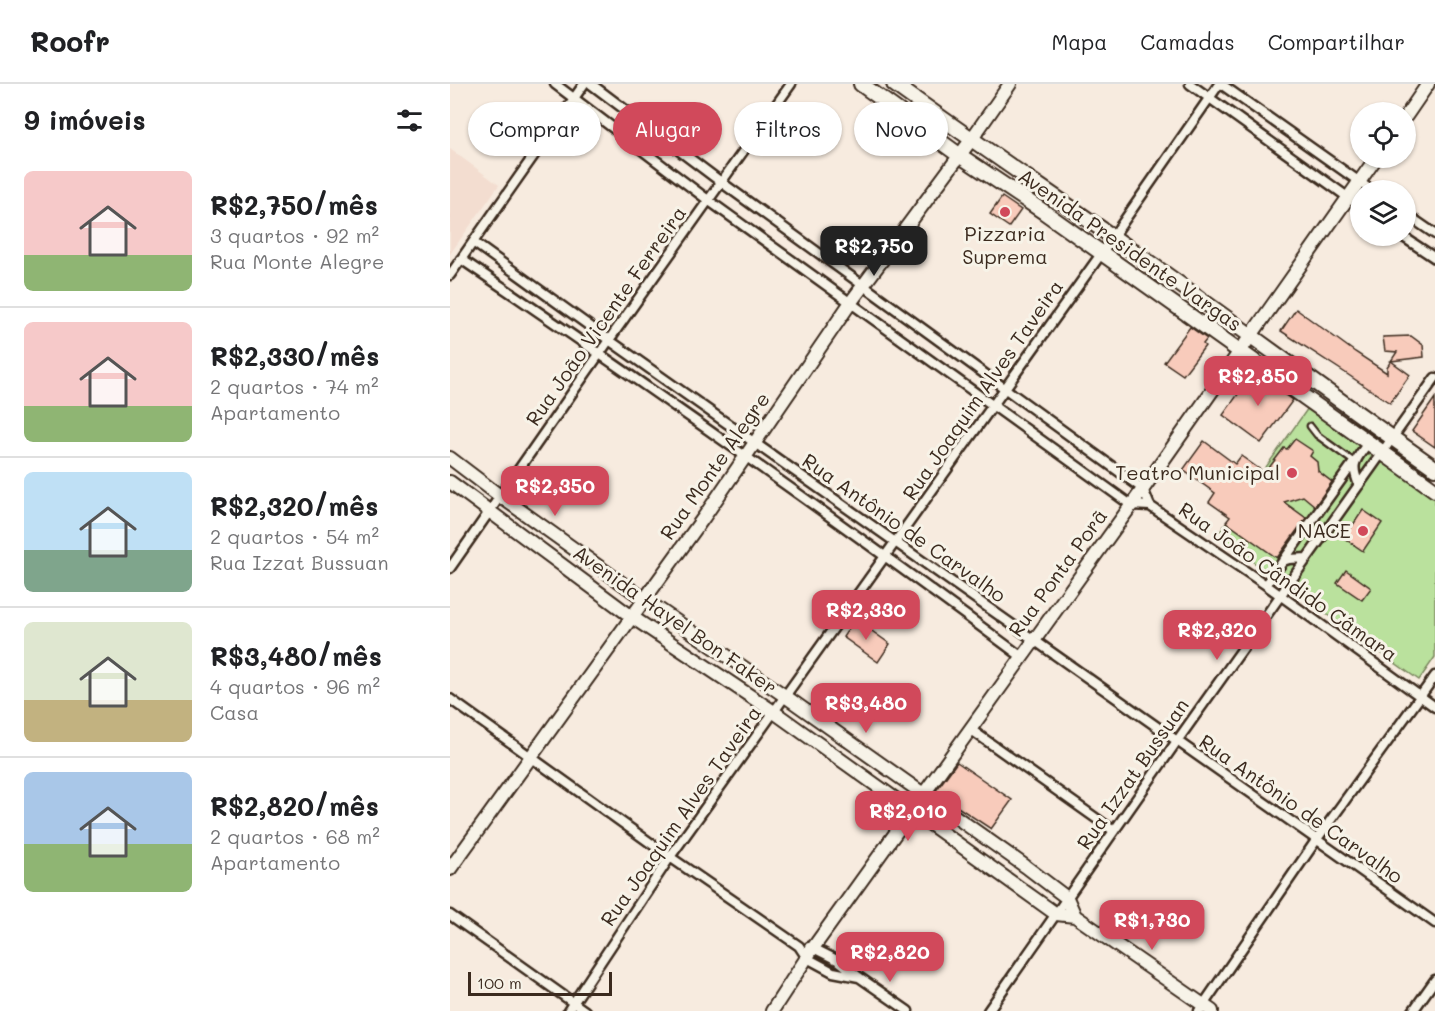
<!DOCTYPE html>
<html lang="pt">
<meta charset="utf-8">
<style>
:root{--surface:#fff;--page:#f2f2f2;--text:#202124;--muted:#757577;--line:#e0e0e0;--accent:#d1495b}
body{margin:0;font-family:Mali,sans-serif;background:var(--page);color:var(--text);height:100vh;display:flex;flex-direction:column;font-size:22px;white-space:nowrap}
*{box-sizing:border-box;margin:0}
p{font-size:20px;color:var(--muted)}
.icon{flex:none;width:33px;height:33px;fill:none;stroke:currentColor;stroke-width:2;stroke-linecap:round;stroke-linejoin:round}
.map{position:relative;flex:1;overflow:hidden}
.details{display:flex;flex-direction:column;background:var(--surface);width:450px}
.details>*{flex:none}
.banner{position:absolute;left:18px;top:18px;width:570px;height:54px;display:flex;gap:12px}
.controls{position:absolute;left:900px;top:18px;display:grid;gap:12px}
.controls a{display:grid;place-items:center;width:66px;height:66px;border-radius:50%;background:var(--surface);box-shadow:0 2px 4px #0004;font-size:30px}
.scale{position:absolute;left:18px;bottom:15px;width:144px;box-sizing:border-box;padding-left:6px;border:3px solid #3b2a1e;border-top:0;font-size:16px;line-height:21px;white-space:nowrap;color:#3b2a1e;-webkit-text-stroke:4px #f7f3e8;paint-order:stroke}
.price{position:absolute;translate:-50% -51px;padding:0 14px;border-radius:12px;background:var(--accent);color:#fff;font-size:20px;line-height:39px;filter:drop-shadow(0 2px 3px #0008)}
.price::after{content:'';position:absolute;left:50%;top:36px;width:18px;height:14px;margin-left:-9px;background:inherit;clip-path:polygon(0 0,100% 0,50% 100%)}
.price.current{background:#222;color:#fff}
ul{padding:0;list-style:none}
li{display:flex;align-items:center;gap:18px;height:150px;padding:0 24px}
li+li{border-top:2px solid var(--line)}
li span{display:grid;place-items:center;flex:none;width:168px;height:120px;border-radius:9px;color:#555}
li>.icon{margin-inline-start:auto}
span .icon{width:72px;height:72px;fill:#fffc;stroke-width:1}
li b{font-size:26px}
h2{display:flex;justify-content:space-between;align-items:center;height:72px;padding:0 24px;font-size:26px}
.pill{padding:0 21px;border-radius:27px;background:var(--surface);box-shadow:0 2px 4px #0004;font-size:21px;line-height:54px}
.pill.current{background:var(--accent);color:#fff}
header{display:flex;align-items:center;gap:36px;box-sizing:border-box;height:84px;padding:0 30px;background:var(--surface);border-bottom:2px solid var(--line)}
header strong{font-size:28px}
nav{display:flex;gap:33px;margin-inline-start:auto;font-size:21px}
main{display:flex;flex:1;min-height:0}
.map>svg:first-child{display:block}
.built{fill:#f3ddd0}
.green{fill:#bae19d;stroke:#7a865e;stroke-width:1.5}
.building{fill:#f8cbbb;stroke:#3b2a1e;stroke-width:1.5}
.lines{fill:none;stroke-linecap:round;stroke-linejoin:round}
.lane-casing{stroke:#3b2a1e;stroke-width:9}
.street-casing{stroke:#3b2a1e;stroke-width:13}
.secondary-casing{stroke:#3b2a1e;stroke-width:16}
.primary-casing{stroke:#3b2a1e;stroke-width:18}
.lane{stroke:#f7f3e8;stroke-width:4.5}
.street{stroke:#f7f3e8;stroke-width:8}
.secondary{stroke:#f7f3e8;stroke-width:12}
.primary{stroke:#f7f3e8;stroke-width:14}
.poi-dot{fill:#d1495b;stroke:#f7f3e8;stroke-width:2}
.labels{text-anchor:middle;stroke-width:6;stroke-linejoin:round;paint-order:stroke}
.poi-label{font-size:20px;fill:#3b2a1e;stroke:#f7f3e8;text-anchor:end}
.street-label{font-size:20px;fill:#3b2a1e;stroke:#f7f3e8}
</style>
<header>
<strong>Roofr</strong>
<nav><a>Mapa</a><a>Camadas</a><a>Compartilhar</a></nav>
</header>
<main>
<section class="details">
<h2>9 imóveis<svg class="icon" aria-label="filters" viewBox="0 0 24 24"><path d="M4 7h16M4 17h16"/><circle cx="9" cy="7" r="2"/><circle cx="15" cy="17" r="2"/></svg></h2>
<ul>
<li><span style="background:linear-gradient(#f6c9c9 70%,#8fb573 0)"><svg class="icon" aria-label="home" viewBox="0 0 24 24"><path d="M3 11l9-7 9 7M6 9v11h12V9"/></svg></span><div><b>R$2,750/mês</b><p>3 quartos · 92 m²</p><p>Rua Monte Alegre</p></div></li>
<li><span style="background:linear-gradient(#f6c9c9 70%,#8fb573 0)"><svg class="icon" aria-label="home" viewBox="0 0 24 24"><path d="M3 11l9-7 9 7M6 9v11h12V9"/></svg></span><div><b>R$2,330/mês</b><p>2 quartos · 74 m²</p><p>Apartamento</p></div></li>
<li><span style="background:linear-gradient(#bfe0f5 65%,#7fa58c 0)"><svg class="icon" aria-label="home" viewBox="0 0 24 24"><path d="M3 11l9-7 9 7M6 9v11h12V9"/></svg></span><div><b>R$2,320/mês</b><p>2 quartos · 54 m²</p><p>Rua Izzat Bussuan</p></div></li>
<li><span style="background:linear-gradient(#dfe7d0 65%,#c2b280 0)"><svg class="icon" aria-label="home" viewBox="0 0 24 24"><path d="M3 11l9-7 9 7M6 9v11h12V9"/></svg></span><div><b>R$3,480/mês</b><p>4 quartos · 96 m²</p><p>Casa</p></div></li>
<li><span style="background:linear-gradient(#a9c7e8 60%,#8fb573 0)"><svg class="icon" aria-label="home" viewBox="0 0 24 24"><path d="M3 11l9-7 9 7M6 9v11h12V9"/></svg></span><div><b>R$2,820/mês</b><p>2 quartos · 68 m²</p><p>Apartamento</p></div></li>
</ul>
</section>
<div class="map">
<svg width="985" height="927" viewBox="0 0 985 927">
<rect width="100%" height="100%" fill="#f7ebdf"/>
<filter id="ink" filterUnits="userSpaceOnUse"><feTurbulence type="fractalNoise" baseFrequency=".0167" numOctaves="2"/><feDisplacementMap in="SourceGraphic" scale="12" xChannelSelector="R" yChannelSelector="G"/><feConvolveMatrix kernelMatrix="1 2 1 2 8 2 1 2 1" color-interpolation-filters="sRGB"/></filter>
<g filter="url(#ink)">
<path class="built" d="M 0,65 L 49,101 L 0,170 Z"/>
<path class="green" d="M 858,324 L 985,413 L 985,573 L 969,596 L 767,452 Z"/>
<path class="building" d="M 552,113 L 571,126 L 559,143 L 540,130 Z
M 846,225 L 905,268 L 937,289 L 937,283 L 947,268 L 935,267 L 933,253 L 961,252 L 973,261 L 974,273 L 941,277 L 960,291 L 940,319 L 891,286 L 831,247 Z
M 740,243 L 757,255 L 753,260 L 755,262 L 733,291 L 714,278 Z
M 804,288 L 843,316 L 811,359 L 773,331 Z
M 985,314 L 985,363 L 962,347 Z
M 845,355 L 863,367 L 860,372 L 867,378 L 868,387 L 882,398 L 865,422 L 853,412 L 834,418 L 856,434 L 827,474 L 776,438 L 780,433 L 759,418 L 765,409 L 733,386 L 754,357 L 785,380 L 791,372 L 815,389 L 834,364 L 837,365 Z
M 913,426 L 932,439 L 913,467 L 894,454 Z
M 896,486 L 921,504 L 912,516 L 887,499 Z
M 405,535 L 440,560 L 428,578 L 393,553 Z
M 507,678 L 562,716 L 541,745 L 485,708 Z"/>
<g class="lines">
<defs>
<path id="lane" d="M 860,342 L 867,351 L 904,378"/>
<path id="street" d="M 105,0 L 258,116 L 681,421 L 700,422
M 141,0 L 271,98 L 693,405 L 700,422 L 816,501 L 985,623
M 740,0 L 910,122
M 771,0 L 921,106
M 956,130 L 985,150
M 952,152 L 985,174
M 23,158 L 159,256 L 985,839
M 11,175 C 201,304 388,436 572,573
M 0,191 L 134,0
M 909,401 C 900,379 905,377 918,359
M 833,477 L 839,475 L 857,474
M 0,484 L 159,256 L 341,0
M 816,501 L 904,378
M 0,615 L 220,773 L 349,862 L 357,874 L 383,888 L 409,893
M 520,645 L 664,747
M 0,831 L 135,927
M 359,863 L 363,864 L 389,877 L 409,893 L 458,927
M 118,927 L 220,773 L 651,170 L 769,0
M 538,927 L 727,657 L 985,294
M 749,927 L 867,755 L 985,592
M 963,927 L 985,896"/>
<path id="secondary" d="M 956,32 L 978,0
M 0,374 L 50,412 L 194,515 L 335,612 L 575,782 L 617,814 L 625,832
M 0,398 L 182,533 L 324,628 L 606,830 L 625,832 L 762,927
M 0,785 L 254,433 L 401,218 L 521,56 L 560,0
M 322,927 L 363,864 L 693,405 L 926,74"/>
<path id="primary" d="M 411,0 L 509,71 L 594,128 L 985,406
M 444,0 C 525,59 608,114 690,172 C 789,242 886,315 985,384"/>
</defs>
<use href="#lane" class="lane-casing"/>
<use href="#street" class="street-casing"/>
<use href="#secondary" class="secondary-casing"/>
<use href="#primary" class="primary-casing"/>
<use href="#lane" class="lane"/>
<use href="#street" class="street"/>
<use href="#secondary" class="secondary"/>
<use href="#primary" class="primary"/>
</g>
</g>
<g class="poi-dot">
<circle cx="555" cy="128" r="6"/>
<circle cx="842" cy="389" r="6"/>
<circle cx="913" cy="447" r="6"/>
</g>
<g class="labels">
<g class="poi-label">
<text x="555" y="157" text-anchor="middle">Pizzaria<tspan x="555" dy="23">Suprema</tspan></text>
<text x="830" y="396">Teatro Municipal</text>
<text x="901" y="454">NACE</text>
</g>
<g class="street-label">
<text transform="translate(680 166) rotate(35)" y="7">Avenida Presidente Vargas</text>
<text transform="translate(156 232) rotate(-55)" y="7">Rua João Vicente Ferreira</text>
<text transform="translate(533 306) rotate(-55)" y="7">Rua Joaquim Alves Taveira</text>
<text transform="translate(265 382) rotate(-55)" y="7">Rua Monte Alegre</text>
<text transform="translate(454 444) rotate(35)" y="7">Rua Antônio de Carvalho</text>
<text transform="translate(608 489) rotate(-54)" y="7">Rua Ponta Porã</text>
<text transform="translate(838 498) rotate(35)" y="7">Rua João Cândido Câmara</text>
<text transform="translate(225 536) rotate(35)" y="7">Avenida Hayel Bon Faker</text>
<text transform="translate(683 690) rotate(-55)" y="7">Rua Izzat Bussuan</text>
<text transform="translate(851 725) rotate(35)" y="7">Rua Antônio de Carvalho</text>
<text transform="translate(231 732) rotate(-55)" y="7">Rua Joaquim Alves Taveira</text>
</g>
</g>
</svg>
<div class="controls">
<a><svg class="icon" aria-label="locate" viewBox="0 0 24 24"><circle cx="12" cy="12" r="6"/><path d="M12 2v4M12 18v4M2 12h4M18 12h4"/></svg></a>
<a><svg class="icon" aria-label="layers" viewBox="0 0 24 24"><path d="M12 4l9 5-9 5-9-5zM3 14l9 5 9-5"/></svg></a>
</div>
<div class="scale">100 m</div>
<b class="price current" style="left:424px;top:193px">R$2,750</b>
<b class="price" style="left:808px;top:323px">R$2,850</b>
<b class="price" style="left:105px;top:433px">R$2,350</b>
<b class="price" style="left:416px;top:557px">R$2,330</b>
<b class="price" style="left:767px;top:577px">R$2,320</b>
<b class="price" style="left:416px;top:650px">R$3,480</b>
<b class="price" style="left:458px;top:758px">R$2,010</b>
<b class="price" style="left:702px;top:867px">R$1,730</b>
<b class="price" style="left:440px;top:899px">R$2,820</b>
<div class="banner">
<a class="pill">Comprar</a>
<a class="pill current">Alugar</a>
<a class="pill">Filtros</a>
<a class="pill">Novo</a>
</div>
</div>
</main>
